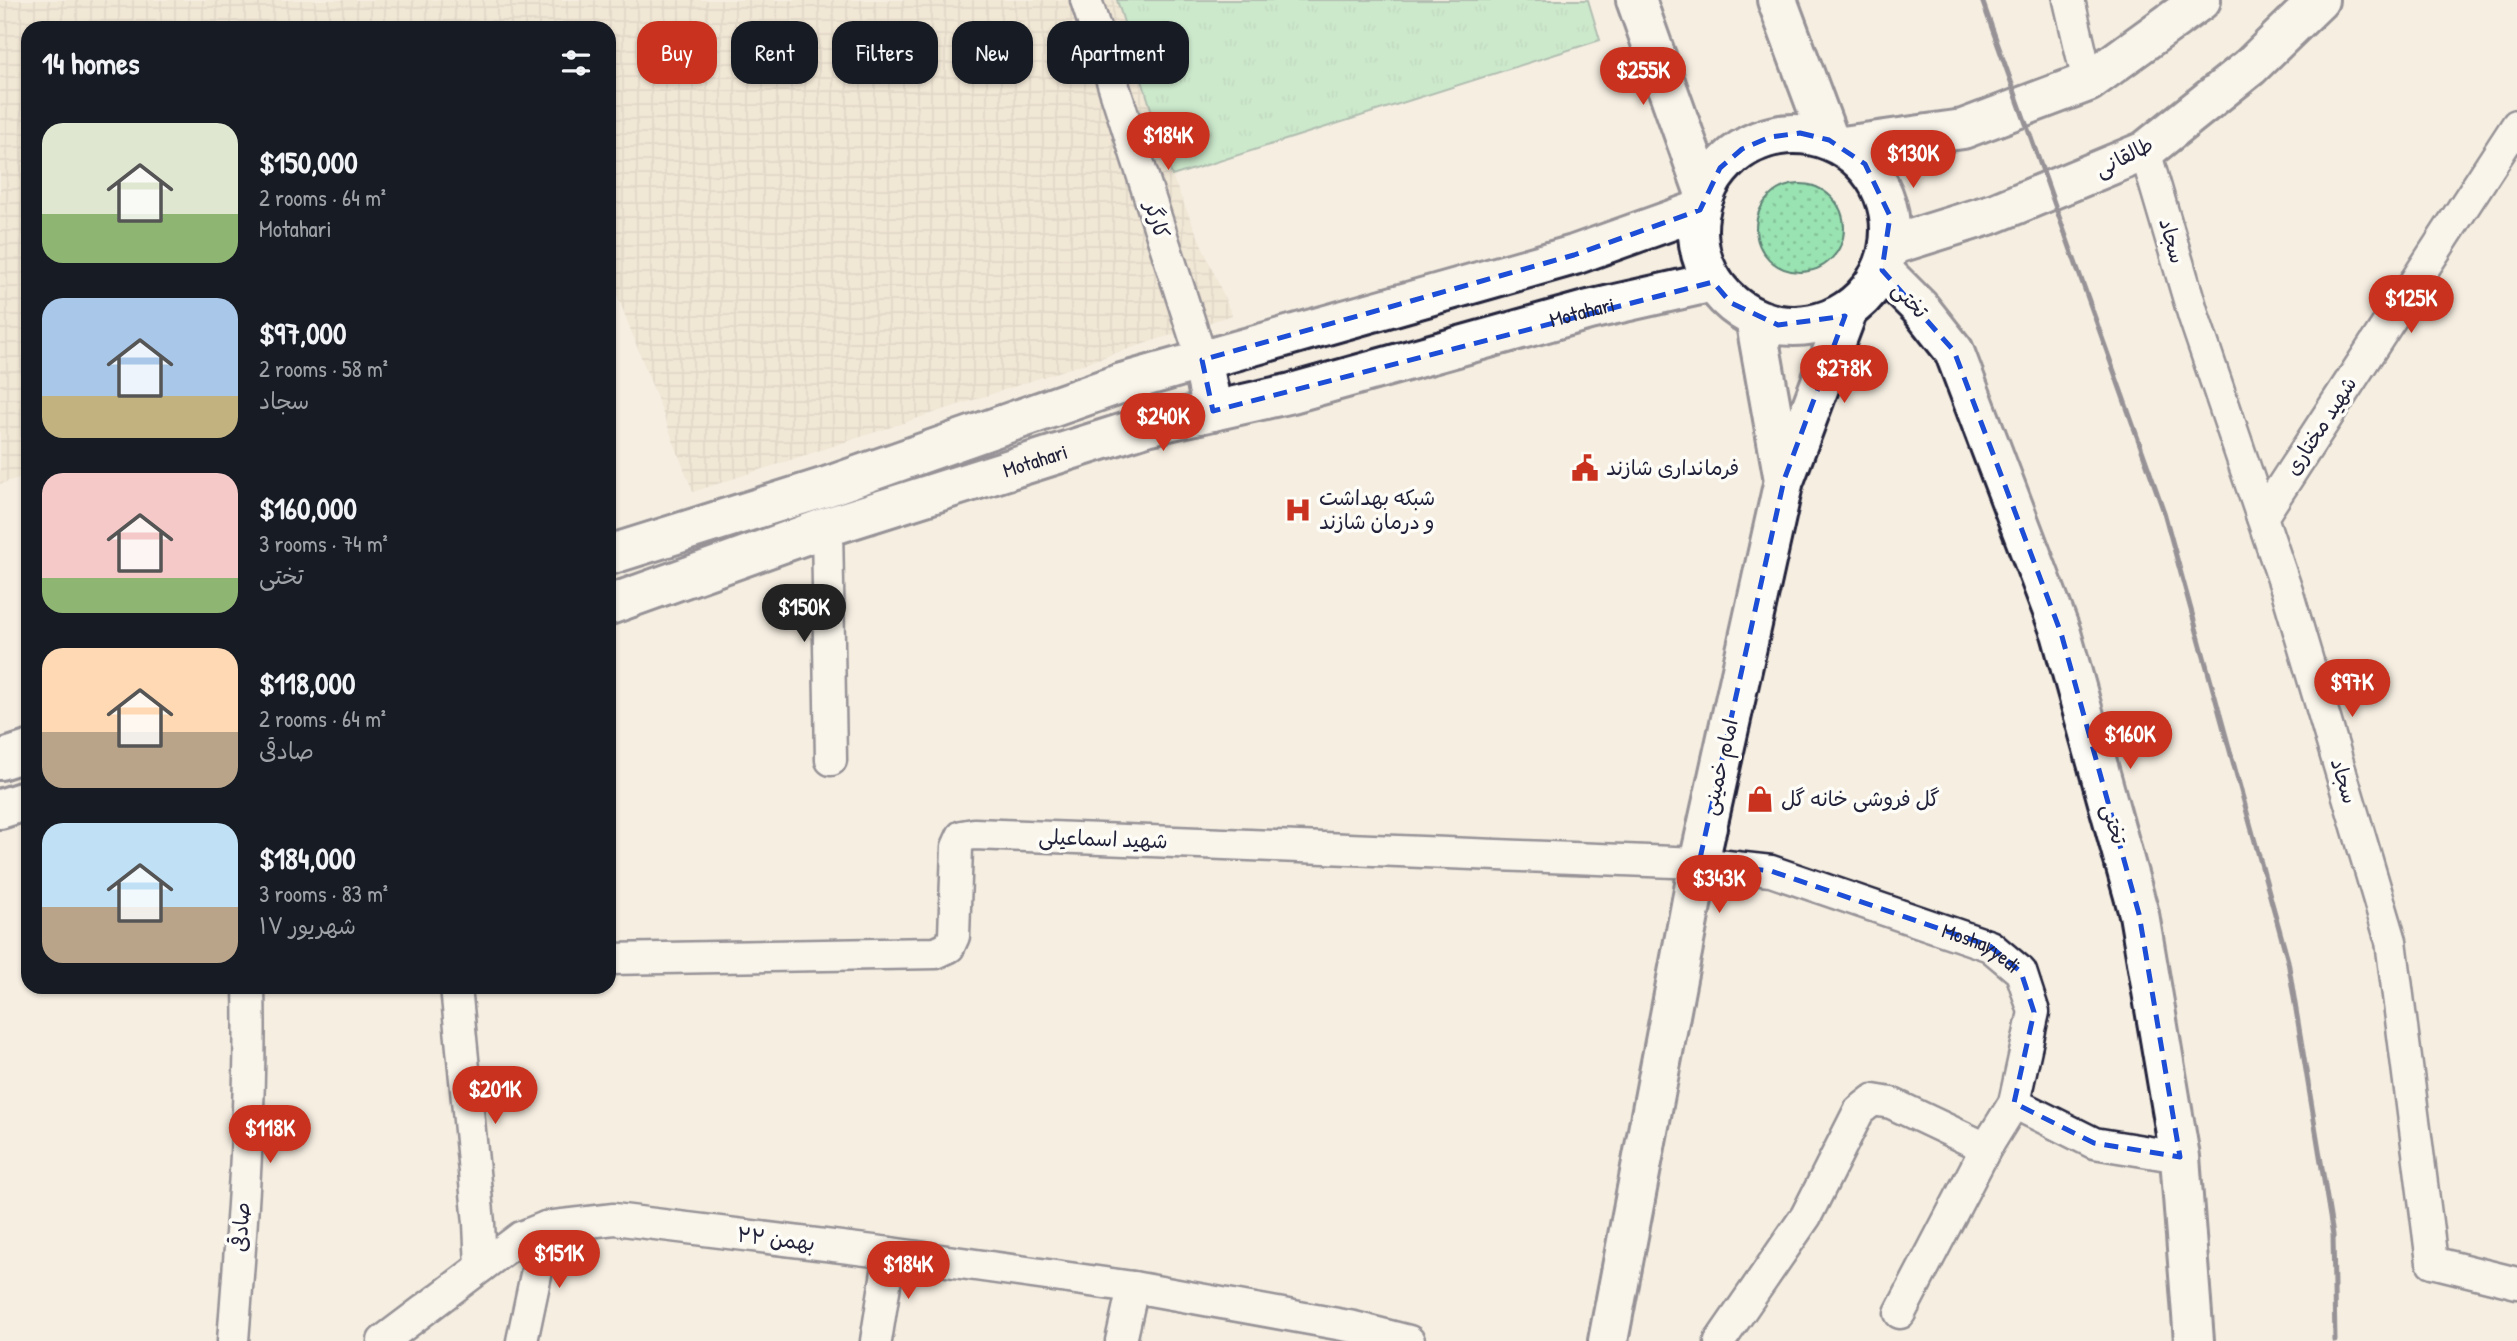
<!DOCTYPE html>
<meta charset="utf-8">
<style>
:root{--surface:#171b24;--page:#20242c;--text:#f1f3f6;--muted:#9ea1a6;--accent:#c8321e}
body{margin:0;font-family:"Patrick Hand","Playpen Sans Arabic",sans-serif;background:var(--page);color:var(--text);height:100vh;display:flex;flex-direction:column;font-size:26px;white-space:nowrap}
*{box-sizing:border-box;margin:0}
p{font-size:23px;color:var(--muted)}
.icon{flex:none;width:38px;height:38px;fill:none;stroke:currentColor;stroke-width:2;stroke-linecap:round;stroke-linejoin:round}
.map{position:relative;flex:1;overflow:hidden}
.side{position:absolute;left:21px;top:21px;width:595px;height:973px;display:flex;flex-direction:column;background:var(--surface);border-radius:21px;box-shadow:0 2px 5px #0004}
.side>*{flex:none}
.hud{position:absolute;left:637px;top:21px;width:665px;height:63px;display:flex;gap:14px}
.price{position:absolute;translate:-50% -60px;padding:0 16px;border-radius:24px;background:var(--accent);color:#fff;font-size:23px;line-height:46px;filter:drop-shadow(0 2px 4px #0008)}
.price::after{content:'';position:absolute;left:50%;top:42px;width:21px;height:16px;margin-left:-10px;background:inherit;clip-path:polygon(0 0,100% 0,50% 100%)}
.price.selected{background:#222;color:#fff}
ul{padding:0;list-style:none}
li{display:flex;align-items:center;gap:21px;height:175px;padding:0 21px}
li span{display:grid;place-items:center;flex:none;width:196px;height:140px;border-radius:21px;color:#555}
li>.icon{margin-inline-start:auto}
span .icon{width:84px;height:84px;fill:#fffc;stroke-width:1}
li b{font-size:30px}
h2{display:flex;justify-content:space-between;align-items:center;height:84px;padding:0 21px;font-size:30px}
.pill{padding:0 24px;border-radius:21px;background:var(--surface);box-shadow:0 2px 5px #0004;font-size:24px;line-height:63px}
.pill.selected{background:var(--accent);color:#fff}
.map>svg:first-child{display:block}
.industrial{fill:url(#industrial-grid)}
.grass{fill:url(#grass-dots);stroke:#5e8276;stroke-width:2}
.park{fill:url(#park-tufts);stroke:#5e8276;stroke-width:2}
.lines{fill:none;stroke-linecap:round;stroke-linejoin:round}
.minor-casing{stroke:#22223b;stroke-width:35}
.tertiary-casing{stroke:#22223b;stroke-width:44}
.secondary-casing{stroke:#22223b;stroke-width:44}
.minor{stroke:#fdfcf7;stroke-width:30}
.tertiary{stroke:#fdfcf7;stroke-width:38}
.secondary{stroke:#fdfcf7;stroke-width:38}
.rail{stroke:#22223b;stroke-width:5}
.marked{fill:none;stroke:#1d4ed8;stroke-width:5;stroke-dasharray:14 9;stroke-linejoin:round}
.labels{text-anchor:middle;stroke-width:7;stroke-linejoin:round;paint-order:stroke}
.street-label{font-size:21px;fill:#22223b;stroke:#fdfcf7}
.poi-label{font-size:21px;fill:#22223b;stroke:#fdfcf7;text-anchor:start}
</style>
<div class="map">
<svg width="2517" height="1341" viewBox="0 0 2517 1341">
<defs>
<pattern id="industrial-grid" width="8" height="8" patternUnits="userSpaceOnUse" patternTransform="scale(1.75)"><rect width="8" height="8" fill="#ebddc6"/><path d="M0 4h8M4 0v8" fill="none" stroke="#c9bdab"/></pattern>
<pattern id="grass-dots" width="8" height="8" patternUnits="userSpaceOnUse" patternTransform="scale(1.75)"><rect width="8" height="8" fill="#99e2b1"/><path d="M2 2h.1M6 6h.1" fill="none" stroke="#84c299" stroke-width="1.8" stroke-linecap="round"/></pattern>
<pattern id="park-tufts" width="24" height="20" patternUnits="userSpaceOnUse" patternTransform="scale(1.75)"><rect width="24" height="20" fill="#99e2b1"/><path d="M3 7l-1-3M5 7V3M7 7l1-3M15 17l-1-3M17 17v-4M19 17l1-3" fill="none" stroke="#84c299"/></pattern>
</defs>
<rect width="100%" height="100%" fill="#f5eee1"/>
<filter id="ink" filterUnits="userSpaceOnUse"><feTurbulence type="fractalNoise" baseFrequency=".0143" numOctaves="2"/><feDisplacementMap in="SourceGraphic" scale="14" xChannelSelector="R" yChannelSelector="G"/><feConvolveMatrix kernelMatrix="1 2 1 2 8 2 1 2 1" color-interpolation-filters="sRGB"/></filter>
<g filter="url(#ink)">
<path class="industrial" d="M 0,0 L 1117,0 L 1172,176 L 1232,315 L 693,492 L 616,292 L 609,294 L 609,28 L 28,28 L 28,475 L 0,484 Z"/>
<path class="grass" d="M1756 228a44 44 0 1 1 88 0a44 44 0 1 1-88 0Z"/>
<path class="park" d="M 1117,0 L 1588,0 L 1600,40 L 1172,176 Z"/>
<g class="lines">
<defs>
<g id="minor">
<path d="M 1086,0 L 1202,360"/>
<path d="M 2069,0 L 2088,82"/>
<path d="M 2145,151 L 2194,317 L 2287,591 L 2391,941 L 2432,1262 L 2517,1283"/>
<path d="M 2262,517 L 2517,125"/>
<path d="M 827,527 L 831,760"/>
<path id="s1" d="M 609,959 L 936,953 L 949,947 L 954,936 L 957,847 L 962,836 L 974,834 L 1699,863 L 1771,871 L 1990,946 L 2021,972 L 2034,1012 L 2014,1103 L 1986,1148 L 1900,1313"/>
<path d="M 456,987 L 479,1223 L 481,1267"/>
<path d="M 2014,1103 L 2094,1143 L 2180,1157"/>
<path d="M 233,1341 C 242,1223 252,1105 249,987"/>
<path d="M 383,1341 L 521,1237 L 546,1227 L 614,1219 L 890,1253 L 1133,1287 L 1354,1327 L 1409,1341"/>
<path d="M 522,1341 L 546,1227"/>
<path d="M 876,1341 L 890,1253"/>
<path d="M 1121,1341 L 1133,1287"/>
<path d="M 1720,1341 L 1806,1216 L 1859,1111 L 1873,1100 L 1891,1103 L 1986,1148"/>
</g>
<path id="tertiary" d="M 1882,270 L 1920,308 L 1954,351 L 2061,633 L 2139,914 L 2180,1157 L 2194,1341
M 1202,360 L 1213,411
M 1785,478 L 1848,310
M 1608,1341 L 1699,863 L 1784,480 L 1755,318"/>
<g id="secondary">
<path d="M 1636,0 L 1705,194"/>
<path d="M 1777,0 L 1829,140"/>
<circle cx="1794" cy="230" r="96"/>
<path d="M 1843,146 L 1963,129 L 2088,82 L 2201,0"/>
<path d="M 1889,246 L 1995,213 L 2145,151 L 2250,67 L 2319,0"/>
<path d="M 609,555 L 826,487 L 1122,383 L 1574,255 L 1700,210"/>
<path id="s2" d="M 609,605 L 827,527 L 1146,426 L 1292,393 L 1589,310 L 1713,282"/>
<path d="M 0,760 L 28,751"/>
<path d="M 0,809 L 28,800"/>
</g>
</defs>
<use href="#minor" class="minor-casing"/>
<use href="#tertiary" class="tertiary-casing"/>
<use href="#secondary" class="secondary-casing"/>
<use href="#minor" class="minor"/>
<use href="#tertiary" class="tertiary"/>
<use href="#secondary" class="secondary"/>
<path class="rail" d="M 1982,0 L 2164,512 L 2288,961 L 2333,1235 L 2335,1341"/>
</g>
</g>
<path d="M0 0H2517V1341H0ZM 1800,133 L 1829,140 L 1865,164 L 1890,216 L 1882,270 L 1954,351 L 2061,633 L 2139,914 L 2180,1157 L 2094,1143 L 2014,1103 L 2034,1012 L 2021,972 L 1990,946 L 1771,871 L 1699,863 L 1784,480 L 1845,316 L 1778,325 L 1731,303 L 1713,282 L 1213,411 L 1202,360 L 1574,255 L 1700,210 L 1720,168 L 1742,149 L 1770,137 Z" fill="#f5eee1" fill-opacity=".55" fill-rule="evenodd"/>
<path class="marked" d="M 1800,133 L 1829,140 L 1865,164 L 1890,216 L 1882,270 L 1954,351 L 2061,633 L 2139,914 L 2180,1157 L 2094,1143 L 2014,1103 L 2034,1012 L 2021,972 L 1990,946 L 1771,871 L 1699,863 L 1784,480 L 1845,316 L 1778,325 L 1731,303 L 1713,282 L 1213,411 L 1202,360 L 1574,255 L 1700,210 L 1720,168 L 1742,149 L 1770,137 Z"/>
<defs>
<symbol id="civic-bare" viewBox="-9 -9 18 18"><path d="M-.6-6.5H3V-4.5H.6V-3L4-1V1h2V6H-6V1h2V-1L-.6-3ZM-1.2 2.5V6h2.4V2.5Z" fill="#c8321e" stroke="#fdfcf7" stroke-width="2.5" paint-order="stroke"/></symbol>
<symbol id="hospital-bare" viewBox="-9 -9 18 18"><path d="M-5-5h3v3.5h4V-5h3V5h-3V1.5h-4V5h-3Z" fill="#c8321e" stroke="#fdfcf7" stroke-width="2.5" paint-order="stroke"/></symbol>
<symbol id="shop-bare" viewBox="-9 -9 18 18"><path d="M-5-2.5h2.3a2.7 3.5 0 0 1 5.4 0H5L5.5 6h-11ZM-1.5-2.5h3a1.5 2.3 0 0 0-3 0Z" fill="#c8321e" stroke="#fdfcf7" stroke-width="2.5" paint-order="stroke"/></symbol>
</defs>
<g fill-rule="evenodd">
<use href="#civic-bare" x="1566" y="449" width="38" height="38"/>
<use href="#hospital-bare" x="1279" y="491" width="38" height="38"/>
<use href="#shop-bare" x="1741" y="780" width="38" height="38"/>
</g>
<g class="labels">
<g class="street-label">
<text transform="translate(2124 157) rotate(-27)" y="7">طالقانی</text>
<text transform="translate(1157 220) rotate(72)" y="7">کارگر</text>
<text transform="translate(2172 241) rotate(74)" y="7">سجاد</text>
<text transform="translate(1910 300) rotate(47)" y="7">تختی</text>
<text dy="7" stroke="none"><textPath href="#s2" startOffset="1017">Motahari</textPath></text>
<text transform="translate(2321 426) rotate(-57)" y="7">شهید مختاری</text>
<text dy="7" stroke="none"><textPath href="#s2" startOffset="450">Motahari</textPath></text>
<text transform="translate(1720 767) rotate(-77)" y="7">امام خمینی</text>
<text transform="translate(2344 781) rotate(73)" y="7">سجاد</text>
<text transform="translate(2114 824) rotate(74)" y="7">تختی</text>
<text transform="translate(1103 839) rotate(2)" y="7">شهید اسماعیلی</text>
<text dy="7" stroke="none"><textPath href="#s1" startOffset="1489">Moshayyedi</textPath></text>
<text transform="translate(241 1227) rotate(-86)" y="7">صادقی</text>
<text transform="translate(776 1239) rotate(7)" y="7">۲۲ بهمن</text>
</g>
<g class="poi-label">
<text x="1606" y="475">فرمانداری شازند</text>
<text x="1319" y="505">شبکه بهداشت<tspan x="1319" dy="24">و درمان شازند</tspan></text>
<text x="1781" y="806">گل فروشی خانه گل</text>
</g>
</g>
</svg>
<b class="price" style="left:1643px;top:107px">$255K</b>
<b class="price" style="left:1168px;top:172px">$184K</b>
<b class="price" style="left:1913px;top:190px">$130K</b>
<b class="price" style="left:2411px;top:335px">$125K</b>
<b class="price" style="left:1844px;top:405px">$278K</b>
<b class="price" style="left:1163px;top:453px">$240K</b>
<b class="price selected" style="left:804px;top:644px">$150K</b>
<b class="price" style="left:2352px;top:719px">$97K</b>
<b class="price" style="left:2130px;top:771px">$160K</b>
<b class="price" style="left:1719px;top:915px">$343K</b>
<b class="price" style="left:495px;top:1126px">$201K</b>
<b class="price" style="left:270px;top:1165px">$118K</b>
<b class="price" style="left:559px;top:1290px">$151K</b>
<b class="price" style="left:908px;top:1301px">$184K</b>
<div class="hud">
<a class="pill selected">Buy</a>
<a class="pill">Rent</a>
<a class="pill">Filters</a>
<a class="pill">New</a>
<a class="pill">Apartment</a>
</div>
<section class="side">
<h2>14 homes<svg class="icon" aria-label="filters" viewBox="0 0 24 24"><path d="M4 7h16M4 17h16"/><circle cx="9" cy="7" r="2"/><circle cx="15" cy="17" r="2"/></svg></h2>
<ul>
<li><span style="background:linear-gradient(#dfe7d0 65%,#8fb573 0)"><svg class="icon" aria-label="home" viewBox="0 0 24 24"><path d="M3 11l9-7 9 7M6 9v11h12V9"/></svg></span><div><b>$150,000</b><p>2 rooms · 64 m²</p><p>Motahari</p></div></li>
<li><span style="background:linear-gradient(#a9c7e8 70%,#c2b280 0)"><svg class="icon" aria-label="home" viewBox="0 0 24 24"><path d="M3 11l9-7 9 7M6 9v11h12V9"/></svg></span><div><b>$97,000</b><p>2 rooms · 58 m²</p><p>سجاد</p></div></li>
<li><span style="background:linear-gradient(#f6c9c9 75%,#8fb573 0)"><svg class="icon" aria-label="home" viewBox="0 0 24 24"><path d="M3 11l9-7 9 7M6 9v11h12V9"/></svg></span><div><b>$160,000</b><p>3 rooms · 74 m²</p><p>تختی</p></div></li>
<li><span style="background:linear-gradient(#ffd9b3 60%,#b9a48a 0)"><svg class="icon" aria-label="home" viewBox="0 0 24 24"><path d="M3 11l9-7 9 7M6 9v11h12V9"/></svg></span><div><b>$118,000</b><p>2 rooms · 64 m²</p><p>صادقی</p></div></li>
<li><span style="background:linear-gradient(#bfe0f5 60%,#b9a48a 0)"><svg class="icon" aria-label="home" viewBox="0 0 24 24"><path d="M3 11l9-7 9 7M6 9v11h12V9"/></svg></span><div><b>$184,000</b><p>3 rooms · 83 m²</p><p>۱۷ شهریور</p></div></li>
</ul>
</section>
</div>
